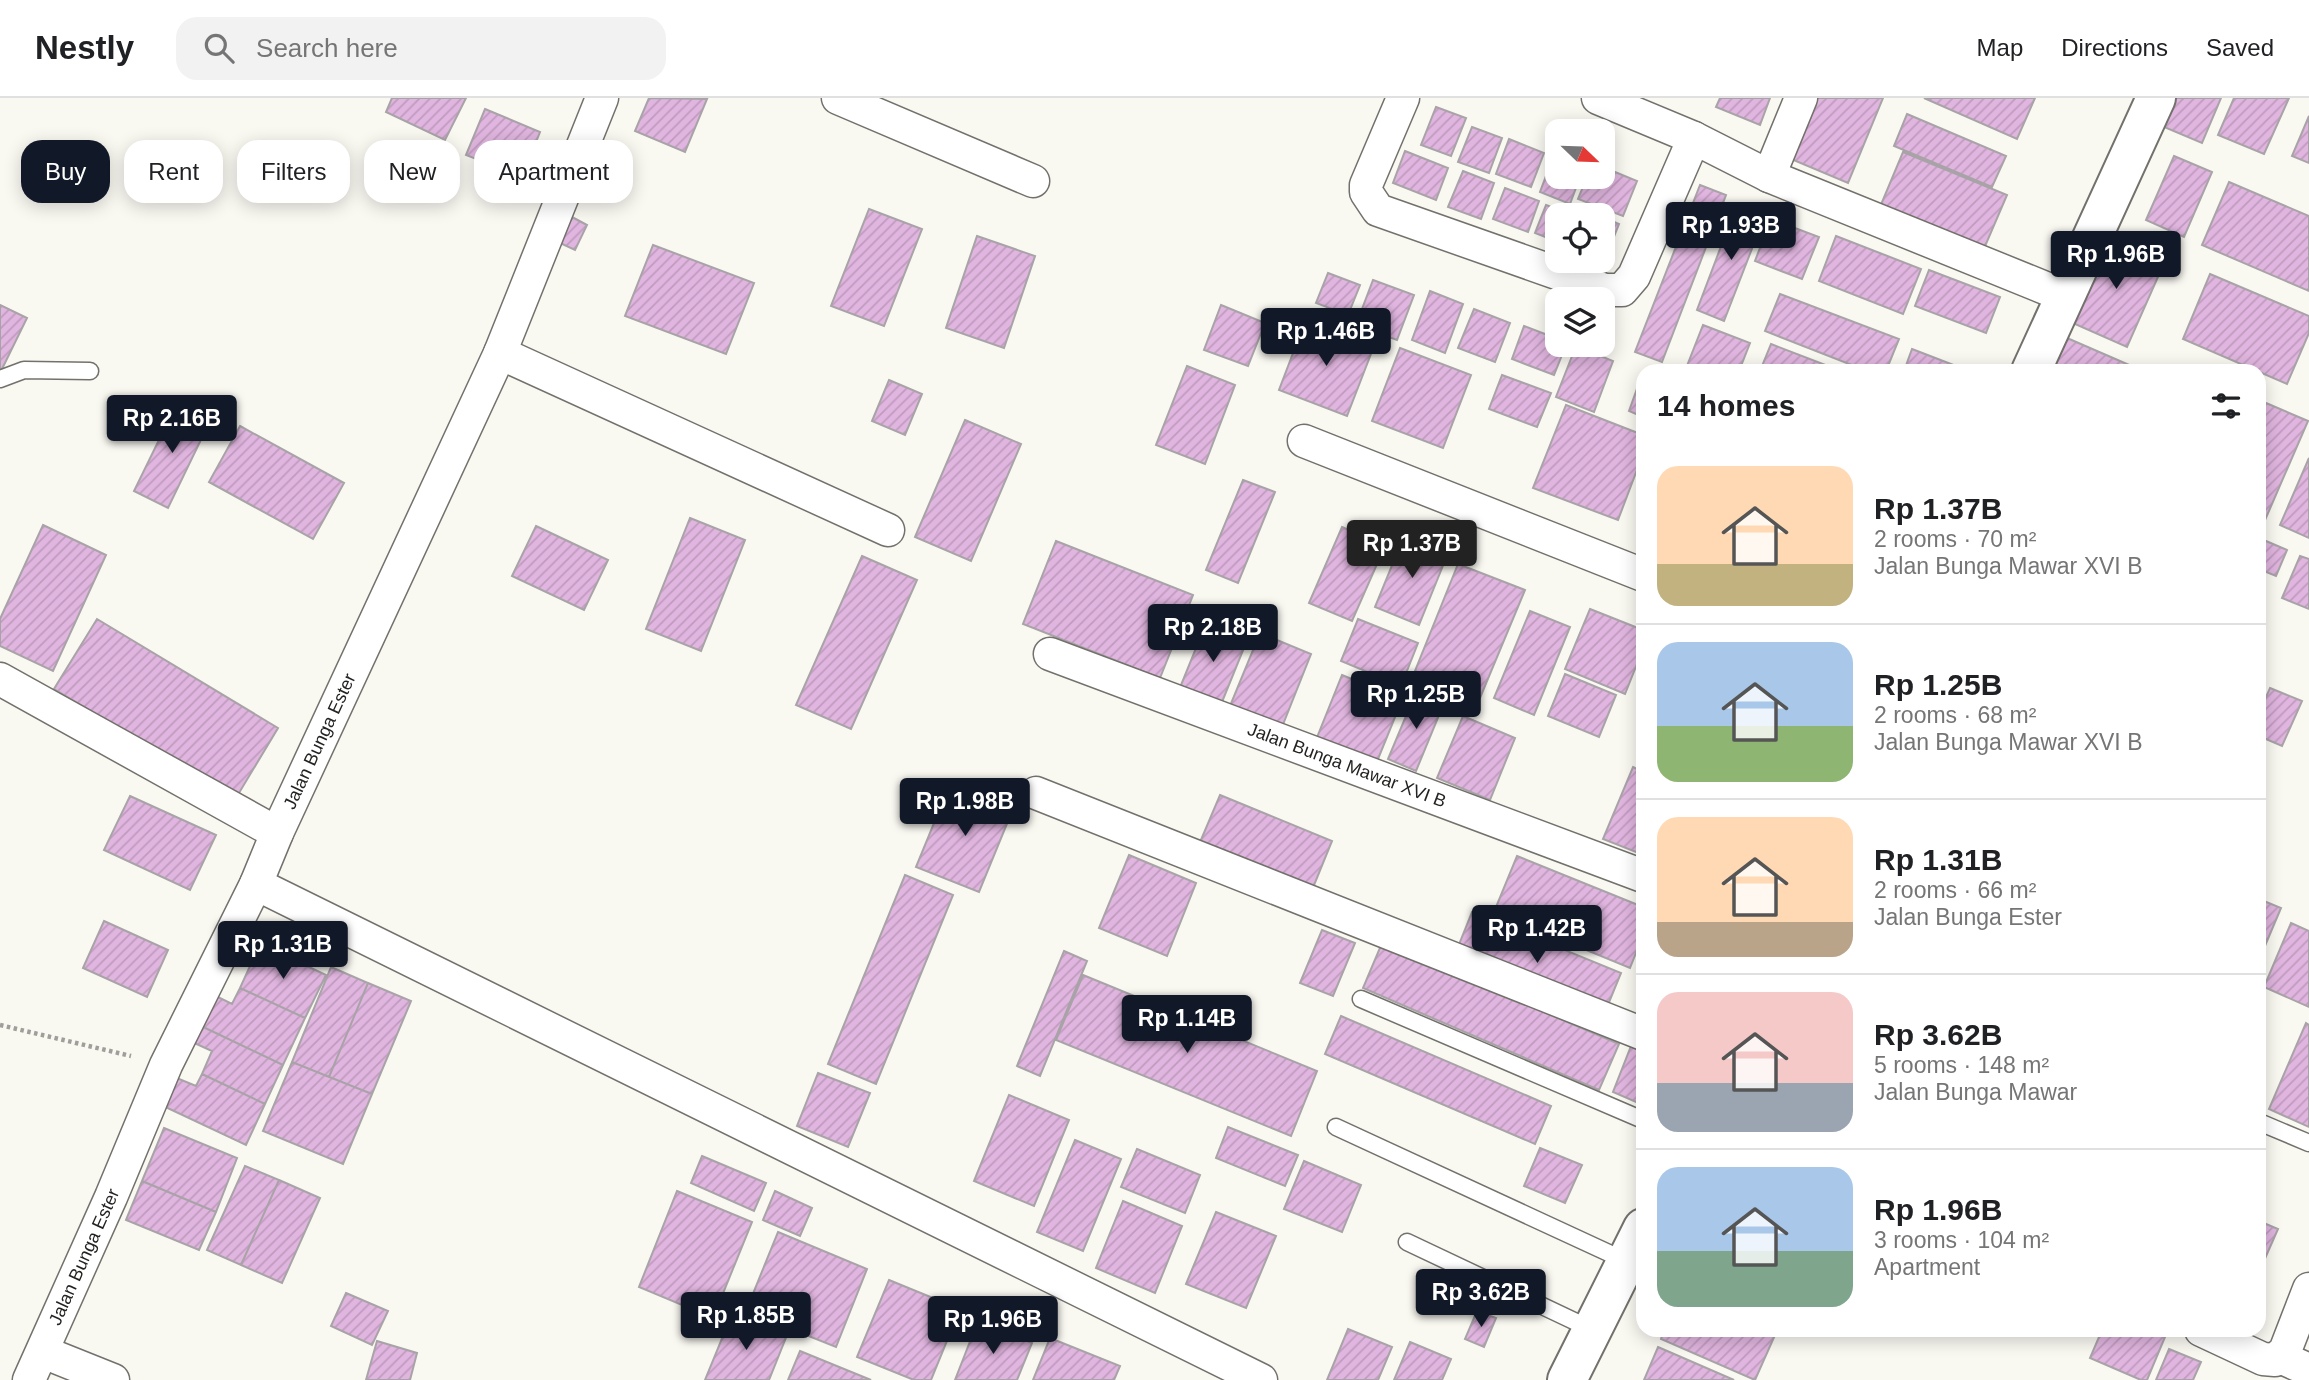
<!DOCTYPE html>
<meta charset="utf-8">
<style>
:root{--surface:#fff;--page:#f2f2f2;--text:#202124;--muted:#757577;--line:#e0e0e0;--accent:#111827}
body{margin:0;font-family:Helvetica,sans-serif;background:var(--page);color:var(--text);height:100vh;display:flex;flex-direction:column;font-size:26px;white-space:nowrap}
*{box-sizing:border-box;margin:0}
p{font-size:23px;color:var(--muted)}
.icon{flex:none;width:38px;height:38px;fill:none;stroke:currentColor;stroke-width:2;stroke-linecap:round;stroke-linejoin:round}
.map{position:relative;flex:1;overflow:hidden}
.drawer{position:absolute;left:1636px;top:266px;width:630px;height:973px;display:flex;flex-direction:column;background:var(--surface);border-radius:21px;box-shadow:0 4px 18px #0003}
.drawer>*{flex:none}
.guide{position:absolute;left:21px;top:42px;width:665px;height:63px;display:flex;gap:14px}
.needle{width:46px;rotate:113deg}
.fabs{position:absolute;left:1545px;top:21px;display:grid;gap:14px}
.fabs a{display:grid;place-items:center;width:70px;height:70px;border-radius:14px;background:var(--surface);box-shadow:0 4px 18px #0003;font-size:35px}
.price{position:absolute;translate:-50% -60px;padding:0 16px;border-radius:7px;background:var(--accent);color:#fff;font-size:23px;line-height:46px;filter:drop-shadow(0 2px 4px #0008)}
.price::after{content:'';position:absolute;left:50%;top:42px;width:21px;height:16px;margin-left:-10px;background:inherit;clip-path:polygon(0 0,100% 0,50% 100%)}
.price.selected{background:#222;color:#fff}
ul{padding:0;list-style:none}
li{display:flex;align-items:center;gap:21px;height:175px;padding:0 21px}
li+li{border-top:2px solid var(--line)}
li span{display:grid;place-items:center;flex:none;width:196px;height:140px;border-radius:21px;color:#555}
li>.icon{margin-inline-start:auto}
span .icon{width:84px;height:84px;fill:#fffc;stroke-width:1}
li b{font-size:30px}
h2{display:flex;justify-content:space-between;align-items:center;height:84px;padding:0 21px;font-size:30px}
.tag{padding:0 24px;border-radius:21px;background:var(--surface);box-shadow:0 4px 18px #0003;font-size:24px;line-height:63px}
.tag.selected{background:var(--accent);color:#fff}
header{display:flex;align-items:center;gap:42px;box-sizing:border-box;height:98px;padding:0 35px;background:var(--surface);border-bottom:2px solid var(--line)}
header strong{font-size:33px}
nav{display:flex;gap:38px;margin-inline-start:auto;font-size:24px}
.search{width:490px;height:63px;background:var(--page);display:flex;align-items:center;gap:18px;box-sizing:border-box;padding:0 24px;border-radius:21px;color:var(--muted);font-size:26px}
.map>svg:first-child{display:block}
.building{fill:url(#building-hatch);stroke:#a8a3a7;stroke-width:2}
.lines{fill:none;stroke-linecap:round;stroke-linejoin:round}
.service-casing{stroke:#73716c;stroke-width:19}
.minor-casing{stroke:#73716c;stroke-width:35}
.tertiary-casing{stroke:#73716c;stroke-width:42}
.path{stroke:#9f9e9a;stroke-width:4.5;stroke-dasharray:3.5 3.5;stroke-linecap:butt}
.service{stroke:#fff;stroke-width:16}
.minor{stroke:#fff;stroke-width:32}
.tertiary{stroke:#fff;stroke-width:38}
.labels{text-anchor:middle;stroke-width:5;stroke-linejoin:round;paint-order:stroke}
.street-label{font-size:18px;fill:#242321;stroke:#f9f8f1}
</style>
<header>
<strong>Nestly</strong>
<div class="search"><svg class="icon" aria-label="search" viewBox="0 0 24 24"><circle cx="10" cy="10" r="6"/><path d="M15 15l6 6"/></svg>Search here</div>
<nav><a>Map</a><a>Directions</a><a>Saved</a></nav>
</header>
<div class="map">
<svg width="2309" height="1282" viewBox="0 0 2309 1282">
<defs>
<pattern id="building-hatch" width="6" height="6" patternUnits="userSpaceOnUse" patternTransform="scale(1.75)"><rect width="6" height="6" fill="#e0b5df"/><path d="M-1 1l2-2M0 6l6-6M5 7l2-2" fill="none" stroke="#c09bbf"/></pattern>
</defs>
<rect width="100%" height="100%" fill="#f9f8f1"/>
<path class="building" d="M 392,0 L 466,0 L 445,42 L 386,14 Z
M 649,0 L 707,1 L 685,54 L 635,33 Z
M 1720,0 L 1770,0 L 1760,27 L 1716,9 Z
M 1816,0 L 1883,0 L 1848,85 L 1791,61 Z
M 1924,0 L 2035,0 L 2017,41 Z
M 2168,0 L 2221,0 L 2202,45 L 2157,26 Z
M 2234,0 L 2289,0 L 2264,56 L 2218,37 Z
M 1436,9 L 1466,20 L 1451,58 L 1421,47 Z
M 485,11 L 540,34 L 522,79 L 466,57 Z
M 1907,16 L 2006,58 L 1992,89 L 1894,48 Z
M 2309,18 L 2309,65 L 2292,58 Z
M 1472,29 L 1502,40 L 1489,75 L 1458,64 Z
M 1509,41 L 1544,55 L 1531,89 L 1496,76 Z
M 1405,53 L 1448,70 L 1436,102 L 1393,85 Z
M 1555,54 L 1558,55 L 1558,79 L 1580,79 L 1570,106 L 1540,94 Z
M 1903,54 L 2007,97 L 1983,153 L 1880,109 Z
M 2174,58 L 2212,74 L 2184,139 L 2146,122 Z
M 1603,69 L 1637,83 L 1623,118 L 1578,101 L 1587,79 L 1603,79 Z
M 1463,73 L 1494,85 L 1481,121 L 1448,109 Z
M 2229,84 L 2309,118 L 2309,193 L 2202,147 Z
M 1700,87 L 1726,97 L 1662,264 L 1635,254 Z
M 1505,90 L 1539,103 L 1528,134 L 1493,121 Z
M 1737,106 L 1765,117 L 1724,223 L 1697,212 Z
M 1546,107 L 1573,117 L 1558,117 L 1558,144 L 1535,135 Z
M 869,111 L 922,131 L 884,228 L 831,208 Z
M 572,119 L 587,127 L 575,152 L 560,145 Z
M 1603,119 L 1619,126 L 1607,156 L 1603,154 Z
M 1771,121 L 1819,139 L 1802,181 L 1755,163 Z
M 2105,136 L 2165,163 L 2127,249 L 2066,222 Z
M 977,138 L 1035,158 L 1004,250 L 946,230 Z
M 1836,138 L 1921,171 L 1903,216 L 1819,183 Z
M 653,147 L 754,185 L 726,256 L 625,218 Z
M 1929,172 L 2000,199 L 1986,235 L 1915,208 Z
M 1328,175 L 1360,187 L 1348,217 L 1316,205 Z
M 2210,176 L 2309,218 L 2309,235 L 2287,286 L 2183,241 Z
M 1373,182 L 1414,197 L 1397,242 L 1356,227 Z
M 1430,193 L 1463,206 L 1445,255 L 1412,242 Z
M 1780,196 L 1899,241 L 1886,273 L 1867,273 L 1765,233 Z
M 0,207 L 27,220 L 1,273 L 0,272 Z
M 1221,207 L 1265,225 L 1248,268 L 1204,252 Z
M 1474,211 L 1510,225 L 1495,264 L 1458,250 Z
M 1306,221 L 1374,248 L 1347,318 L 1279,292 Z
M 1703,227 L 1750,245 L 1739,273 L 1685,273 Z
M 1524,228 L 1558,241 L 1558,247 L 1566,247 L 1554,277 L 1512,261 Z
M 2067,240 L 2143,273 L 2053,273 Z
M 1771,246 L 1841,273 L 1760,273 Z
M 1576,248 L 1613,263 L 1594,314 L 1556,299 Z
M 1400,250 L 1471,277 L 1443,350 L 1372,323 Z
M 1912,251 L 1969,273 L 1904,273 Z
M 1187,268 L 1235,287 L 1205,366 L 1156,347 Z
M 1643,274 L 1643,319 L 1629,313 Z
M 1502,277 L 1551,295 L 1537,329 L 1489,311 Z
M 889,282 L 922,296 L 905,337 L 872,323 Z
M 2259,302 L 2308,323 L 2262,429 L 2259,428 Z
M 177,305 L 211,321 L 168,410 L 134,393 Z
M 1566,307 L 1643,337 L 1643,356 L 1618,422 L 1533,390 Z
M 965,322 L 1021,346 L 971,463 L 915,439 Z
M 240,328 L 344,385 L 313,441 L 209,384 Z
M 2309,360 L 2309,440 L 2280,427 Z
M 1243,382 L 1275,394 L 1238,485 L 1206,472 Z
M 690,420 L 745,442 L 701,553 L 646,531 Z
M 43,427 L 106,457 L 53,573 L 0,548 L 0,521 Z
M 536,428 L 608,462 L 584,512 L 512,478 Z
M 1342,429 L 1385,448 L 1352,523 L 1309,505 Z
M 1404,438 L 1448,455 L 1419,527 L 1375,509 Z
M 2259,440 L 2287,452 L 2276,478 L 2259,471 Z
M 1056,443 L 1193,497 L 1160,580 L 1023,526 Z
M 862,458 L 917,482 L 851,631 L 796,607 Z
M 2300,458 L 2309,461 L 2309,511 L 2282,500 Z
M 1458,466 L 1525,492 L 1480,600 L 1415,573 Z
M 1590,511 L 1643,532 L 1643,551 L 1625,596 L 1565,571 Z
M 1530,513 L 1570,529 L 1534,617 L 1494,600 Z
M 97,521 L 278,630 L 236,700 L 54,591 Z
M 1358,521 L 1418,545 L 1401,588 L 1341,563 Z
M 1207,523 L 1248,540 L 1220,609 L 1179,592 Z
M 1260,535 L 1311,556 L 1282,629 L 1230,608 Z
M 1565,576 L 1616,597 L 1599,639 L 1548,618 Z
M 1342,577 L 1402,602 L 1376,666 L 1316,642 Z
M 2270,590 L 2302,603 L 2282,648 L 2259,638 L 2259,615 Z
M 1416,594 L 1444,605 L 1416,673 L 1388,661 Z
M 1463,618 L 1515,640 L 1490,702 L 1437,680 Z
M 1633,669 L 1643,674 L 1643,751 L 1641,756 L 1603,741 Z
M 950,686 L 1013,711 L 979,794 L 916,769 Z
M 1220,697 L 1332,743 L 1308,802 L 1195,756 Z
M 130,698 L 216,737 L 190,792 L 104,752 Z
M 1129,757 L 1196,785 L 1167,858 L 1099,830 Z
M 1517,758 L 1643,809 L 1643,837 L 1630,870 L 1494,814 Z
M 905,777 L 953,797 L 876,986 L 828,966 Z
M 2259,801 L 2281,810 L 2259,862 Z
M 1472,814 L 1621,875 L 1603,919 L 1454,859 Z
M 104,823 L 168,852 L 147,899 L 83,870 Z
M 2291,825 L 2309,833 L 2309,909 L 2264,889 Z
M 1322,832 L 1355,845 L 1333,898 L 1300,885 Z
M 1382,845 L 1619,946 L 1599,992 L 1363,890 Z
M 260,846 L 326,877 L 305,920 L 240,890 Z
M 1064,853 L 1087,863 L 1040,978 L 1017,968 Z
M 331,869 L 368,885 L 329,979 L 292,964 Z
M 1083,877 L 1317,973 L 1291,1038 L 1056,942 Z
M 368,885 L 411,903 L 372,996 L 329,979 Z
M 240,890 L 305,920 L 283,967 L 199,927 L 214,897 L 232,906 Z
M 1341,918 L 1551,1008 L 1535,1046 L 1325,956 Z
M 2306,925 L 2309,927 L 2309,1029 L 2269,1011 Z
M 199,927 L 283,967 L 265,1006 L 202,976 L 212,953 L 192,944 Z
M 1631,948 L 1643,953 L 1643,1007 L 1613,994 Z
M 292,964 L 372,996 L 343,1066 L 263,1033 Z
M 818,975 L 870,995 L 848,1049 L 797,1028 Z
M 202,976 L 265,1006 L 246,1047 L 159,1006 L 172,978 L 196,988 Z
M 1009,997 L 1069,1022 L 1034,1108 L 974,1083 Z
M 1228,1029 L 1298,1057 L 1285,1088 L 1216,1060 Z
M 164,1030 L 237,1060 L 216,1114 L 142,1083 Z
M 1075,1042 L 1121,1061 L 1083,1153 L 1037,1134 Z
M 1540,1050 L 1582,1067 L 1565,1105 L 1524,1088 Z
M 1137,1051 L 1200,1077 L 1185,1115 L 1121,1089 Z
M 702,1058 L 766,1085 L 754,1113 L 691,1085 Z
M 1304,1063 L 1361,1087 L 1342,1134 L 1284,1111 Z
M 245,1068 L 279,1082 L 241,1167 L 207,1152 Z
M 279,1082 L 320,1100 L 282,1185 L 241,1167 Z
M 142,1083 L 216,1114 L 199,1152 L 126,1122 Z
M 677,1093 L 752,1124 L 713,1220 L 639,1189 Z
M 775,1093 L 812,1110 L 800,1138 L 763,1122 Z
M 1123,1103 L 1182,1128 L 1155,1195 L 1096,1170 Z
M 1216,1114 L 1276,1138 L 1246,1210 L 1186,1186 Z
M 2259,1123 L 2278,1131 L 2263,1165 L 2259,1164 Z
M 778,1134 L 867,1171 L 836,1249 L 746,1213 Z
M 889,1182 L 960,1211 L 931,1282 L 914,1282 L 857,1259 Z
M 346,1195 L 388,1213 L 372,1247 L 331,1228 Z
M 1477,1213 L 1496,1220 L 1484,1249 L 1465,1241 Z
M 732,1216 L 787,1237 L 769,1282 L 705,1282 Z
M 978,1223 L 1032,1245 L 1017,1282 L 955,1282 Z
M 1348,1231 L 1392,1249 L 1378,1282 L 1327,1282 Z
M 1664,1232 L 1762,1232 L 1775,1237 L 1755,1282 L 1661,1241 Z
M 2102,1232 L 2149,1232 L 2165,1239 L 2147,1282 L 2141,1282 L 2090,1260 Z
M 1050,1240 L 1120,1268 L 1114,1282 L 1033,1282 Z
M 377,1243 L 417,1255 L 410,1282 L 366,1282 Z
M 1410,1244 L 1451,1261 L 1442,1282 L 1394,1282 Z
M 1658,1249 L 1734,1282 L 1644,1282 Z
M 2169,1251 L 2201,1264 L 2193,1282 L 2156,1282 Z
M 800,1253 L 871,1282 L 788,1282 Z"/>
<g class="lines">
<defs>
<path id="service" d="M 0,281 L 24,272 L 90,273
M 1361,901 L 1643,1022
M 2259,1024 L 2309,1045
M 1336,1029 L 1626,1163
M 1407,1144 L 1593,1232"/>
<g id="minor">
<path d="M 838,0 L 1033,83"/>
<path d="M 1403,0 L 1366,87 L 1366,94 L 1378,112 L 1605,192 L 1622,192 L 1634,178 L 1694,40"/>
<path d="M 1598,0 L 1694,40 L 1769,78 L 2065,198"/>
<path d="M 1769,78 L 1801,0"/>
<path d="M 500,255 L 888,432"/>
<path d="M 1304,343 L 1643,477"/>
<path id="s1" d="M 1050,556 L 1643,778"/>
<path d="M 0,581 L 277,735"/>
<path d="M 1036,695 L 1643,936"/>
<path d="M 256,786 L 1261,1282"/>
<path d="M 2201,1232 L 2263,1261 L 2275,1262 L 2285,1253 L 2309,1191"/>
<path d="M 43,1254 L 113,1282"/>
<path d="M 2280,1259 L 2309,1272"/>
<path id="s2" d="M 29,1282 L 111,1099 L 166,967 L 256,786 L 277,735 L 500,255 L 602,0"/>
</g>
<path id="tertiary" d="M 2031,273 L 2156,0
M 1567,1282 L 1643,1130"/>
</defs>
<use href="#service" class="service-casing"/>
<use href="#minor" class="minor-casing"/>
<use href="#tertiary" class="tertiary-casing"/>
<path class="path" d="M 0,927 L 131,958"/>
<use href="#service" class="service"/>
<use href="#minor" class="minor"/>
<use href="#tertiary" class="tertiary"/>
</g>
<g class="labels">
<g class="street-label">
<text dy="6" stroke="none"><textPath href="#s2" startOffset="702">Jalan Bunga Ester</textPath></text>
<text dy="6" stroke="none"><textPath href="#s1" startOffset="317">Jalan Bunga Mawar XVI B</textPath></text>
<text dy="6" stroke="none"><textPath href="#s2" startOffset="135">Jalan Bunga Ester</textPath></text>
</g>
</g>
</svg>
<div class="fabs">
<a><svg class="needle" viewBox="-14 -14 28 28"><path d="M0-13l5 13h-10z" fill="#e53935"/><path d="M0 13l5-13h-10z" fill="#757577"/></svg></a>
<a><svg class="icon" aria-label="locate" viewBox="0 0 24 24"><circle cx="12" cy="12" r="6"/><path d="M12 2v4M12 18v4M2 12h4M18 12h4"/></svg></a>
<a><svg class="icon" aria-label="layers" viewBox="0 0 24 24"><path d="M12 4l9 5-9 5-9-5zM3 14l9 5 9-5"/></svg></a>
</div>
<b class="price" style="left:1731px;top:164px">Rp 1.93B</b>
<b class="price" style="left:2116px;top:193px">Rp 1.96B</b>
<b class="price" style="left:1326px;top:270px">Rp 1.46B</b>
<b class="price" style="left:172px;top:357px">Rp 2.16B</b>
<b class="price selected" style="left:1412px;top:482px">Rp 1.37B</b>
<b class="price" style="left:1213px;top:566px">Rp 2.18B</b>
<b class="price" style="left:1416px;top:633px">Rp 1.25B</b>
<b class="price" style="left:965px;top:740px">Rp 1.98B</b>
<b class="price" style="left:1537px;top:867px">Rp 1.42B</b>
<b class="price" style="left:283px;top:883px">Rp 1.31B</b>
<b class="price" style="left:1187px;top:957px">Rp 1.14B</b>
<b class="price" style="left:1481px;top:1231px">Rp 3.62B</b>
<b class="price" style="left:746px;top:1254px">Rp 1.85B</b>
<b class="price" style="left:993px;top:1258px">Rp 1.96B</b>
<div class="guide">
<a class="tag selected">Buy</a>
<a class="tag">Rent</a>
<a class="tag">Filters</a>
<a class="tag">New</a>
<a class="tag">Apartment</a>
</div>
<section class="drawer">
<h2>14 homes<svg class="icon" aria-label="filters" viewBox="0 0 24 24"><path d="M4 7h16M4 17h16"/><circle cx="9" cy="7" r="2"/><circle cx="15" cy="17" r="2"/></svg></h2>
<ul>
<li><span style="background:linear-gradient(#ffd9b3 70%,#c2b280 0)"><svg class="icon" aria-label="home" viewBox="0 0 24 24"><path d="M3 11l9-7 9 7M6 9v11h12V9"/></svg></span><div><b>Rp 1.37B</b><p>2 rooms · 70 m²</p><p>Jalan Bunga Mawar XVI B</p></div></li>
<li><span style="background:linear-gradient(#a9c7e8 60%,#8fb573 0)"><svg class="icon" aria-label="home" viewBox="0 0 24 24"><path d="M3 11l9-7 9 7M6 9v11h12V9"/></svg></span><div><b>Rp 1.25B</b><p>2 rooms · 68 m²</p><p>Jalan Bunga Mawar XVI B</p></div></li>
<li><span style="background:linear-gradient(#ffd9b3 75%,#b9a48a 0)"><svg class="icon" aria-label="home" viewBox="0 0 24 24"><path d="M3 11l9-7 9 7M6 9v11h12V9"/></svg></span><div><b>Rp 1.31B</b><p>2 rooms · 66 m²</p><p>Jalan Bunga Ester</p></div></li>
<li><span style="background:linear-gradient(#f6c9c9 65%,#9aa5b1 0)"><svg class="icon" aria-label="home" viewBox="0 0 24 24"><path d="M3 11l9-7 9 7M6 9v11h12V9"/></svg></span><div><b>Rp 3.62B</b><p>5 rooms · 148 m²</p><p>Jalan Bunga Mawar</p></div></li>
<li><span style="background:linear-gradient(#a9c7e8 60%,#7fa58c 0)"><svg class="icon" aria-label="home" viewBox="0 0 24 24"><path d="M3 11l9-7 9 7M6 9v11h12V9"/></svg></span><div><b>Rp 1.96B</b><p>3 rooms · 104 m²</p><p>Apartment</p></div></li>
</ul>
</section>
</div>
